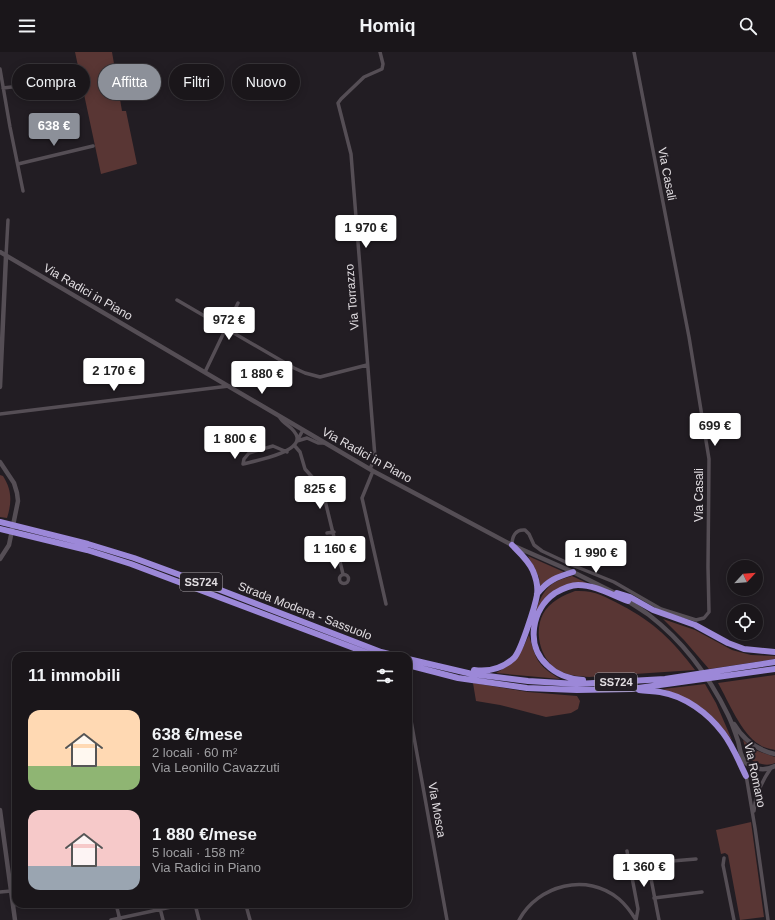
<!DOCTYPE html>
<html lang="it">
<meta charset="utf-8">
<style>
:root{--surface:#1a161a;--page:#231f23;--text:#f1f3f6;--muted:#9f9fa2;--line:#383539;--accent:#8c9099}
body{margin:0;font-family:Helvetica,sans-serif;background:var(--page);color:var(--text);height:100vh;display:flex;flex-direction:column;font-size:15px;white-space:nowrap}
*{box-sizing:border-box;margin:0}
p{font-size:13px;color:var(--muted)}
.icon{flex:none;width:22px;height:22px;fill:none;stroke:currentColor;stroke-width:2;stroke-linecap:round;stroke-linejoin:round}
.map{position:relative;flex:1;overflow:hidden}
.sheet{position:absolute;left:12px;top:600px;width:400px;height:256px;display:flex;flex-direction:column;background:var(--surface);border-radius:12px;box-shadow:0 2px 10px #0003,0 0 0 1px var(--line)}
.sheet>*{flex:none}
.guide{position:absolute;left:12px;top:12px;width:400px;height:36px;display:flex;gap:8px}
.needle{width:26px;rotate:64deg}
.tools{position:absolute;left:727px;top:508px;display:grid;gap:8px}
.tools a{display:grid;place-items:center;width:36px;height:36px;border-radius:50%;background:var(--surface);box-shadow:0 2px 10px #0003,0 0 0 1px var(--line);font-size:20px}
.price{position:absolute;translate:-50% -34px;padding:0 9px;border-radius:4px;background:#fff;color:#222;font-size:13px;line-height:26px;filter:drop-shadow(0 1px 2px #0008)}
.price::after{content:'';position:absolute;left:50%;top:24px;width:12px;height:9px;margin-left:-6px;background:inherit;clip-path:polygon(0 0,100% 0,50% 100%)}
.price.selected{background:var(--accent);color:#fff}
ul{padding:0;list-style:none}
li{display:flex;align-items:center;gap:12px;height:100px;padding:0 16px}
li span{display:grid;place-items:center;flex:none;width:112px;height:80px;border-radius:12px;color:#555}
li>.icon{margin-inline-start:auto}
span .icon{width:48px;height:48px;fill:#fffc;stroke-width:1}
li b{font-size:17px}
h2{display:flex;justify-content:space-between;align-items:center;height:48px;padding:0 16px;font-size:17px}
.tag{padding:0 14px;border-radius:18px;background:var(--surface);box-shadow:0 2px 10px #0003,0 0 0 1px var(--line);font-size:14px;line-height:36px}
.tag.selected{background:var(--accent);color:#fff}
header{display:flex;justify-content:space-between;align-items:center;height:52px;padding:0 16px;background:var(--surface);font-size:18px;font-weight:700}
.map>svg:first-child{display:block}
.green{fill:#593634}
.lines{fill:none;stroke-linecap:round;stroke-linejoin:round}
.minor{stroke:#554e55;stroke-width:3.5}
.tertiary{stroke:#554e55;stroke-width:4.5}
.trunk{stroke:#9c88d8;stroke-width:6}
.labels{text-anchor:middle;stroke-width:4;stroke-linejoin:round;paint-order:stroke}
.shield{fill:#221d23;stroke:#a8a4a9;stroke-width:1}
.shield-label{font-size:11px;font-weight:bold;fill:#e2dee2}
.street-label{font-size:12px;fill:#e2dee2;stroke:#221d23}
</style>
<header><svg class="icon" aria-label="menu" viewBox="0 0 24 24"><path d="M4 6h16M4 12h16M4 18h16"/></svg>Homiq<svg class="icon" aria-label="search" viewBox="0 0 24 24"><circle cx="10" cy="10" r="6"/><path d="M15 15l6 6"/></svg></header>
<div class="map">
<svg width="775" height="868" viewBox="0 0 775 868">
<rect width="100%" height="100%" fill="#221d23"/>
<path class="green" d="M 75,0 L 112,0 L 122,59 L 126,59 L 137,112 L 101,122 Z
M 0,423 L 3,424 C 12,438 12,450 7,466 L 0,465 Z
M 528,504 L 564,520 L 547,528 L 540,534 L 539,525 Z
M 572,524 L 587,531 L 564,535 L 535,562 C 542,539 548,530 572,524 Z
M 575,539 C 595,538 604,544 621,553 C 655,571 672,588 695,618 L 589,625 C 580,624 570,624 562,620 C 541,611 533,581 543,562 C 549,550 564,543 575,539 Z
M 663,567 L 695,578 L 732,598 L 751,603 L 775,604 L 775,607 L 709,617 L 684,588 Z
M 529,583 C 536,608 537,613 560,627 L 496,621 C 517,609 519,605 529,583 Z
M 775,623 L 775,698 C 770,697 764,696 760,693 C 741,682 729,650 718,631 Z
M 473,631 L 528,640 L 577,644 L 580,649 L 578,657 L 571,661 L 546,665 L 500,653 L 476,649 Z
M 705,632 L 716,651 L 732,688 C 709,657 698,650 663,637 Z
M 743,688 L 755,698 L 775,705 L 775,711 C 766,715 757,711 749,707 Z
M 751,770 L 764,865 L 740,868 L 728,803 L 725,801 L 721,802 L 716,778 Z"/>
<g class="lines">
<path class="minor" d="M 0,17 L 10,75 L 23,139
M 3,36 L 80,27
M 18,112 L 93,94
M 6,204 L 8,168
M 177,248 L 294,316 L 305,321 L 320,325 L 367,313
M 205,320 L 238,251
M 0,362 L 229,334
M 279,364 C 283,373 295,375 297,385 C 300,401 254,409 243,412 L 244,407 L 249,401 L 273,394 L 287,400
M 303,378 L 297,389 L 307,386 L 318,391 L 325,391
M 294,393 L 300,400 L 305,417 L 322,436 L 343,522
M 370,417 L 375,405 L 351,102 L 338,51 L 341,47 L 364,25 L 382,17 L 383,12 L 380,0
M 373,419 L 362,446 L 386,552
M 327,481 L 334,480
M 512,493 C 512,485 515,477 525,478 L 529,482 L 534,493 L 542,499 L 572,513 L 614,530 L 661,557 L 696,568 L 704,566 L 709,560 L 708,515 L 709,407 L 689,285 L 634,0
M339.5 527a4.5 4.5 0 1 1 9 0a4.5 4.5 0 1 1-9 0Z
M 408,652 L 447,868
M 746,723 L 755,776 L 768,868
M 754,759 C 755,742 762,729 771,716
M 627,799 L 638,857 L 636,868
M 647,806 L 659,868
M 724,806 L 723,813 L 734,868
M 648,811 L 696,807
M 10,825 L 16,824
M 0,840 L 11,839
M 654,846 L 702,840
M 116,852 L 120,868
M 159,852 L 163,868
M 195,852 L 199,868
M 13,853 L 18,852
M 247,857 L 250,868
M 111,868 L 185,852
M 519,868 C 538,833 587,820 619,847 C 626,853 631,860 636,868"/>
<path class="tertiary" d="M 0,200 L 373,419 L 512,493 L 573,520 L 617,542
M 0,335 L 6,204
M 0,410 L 14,431 L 17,441 L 18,449 L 9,493 L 0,507
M 626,548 C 634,553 642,558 649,563 C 684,590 709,624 728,663 C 732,671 735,680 738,689 C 740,696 740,705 746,711 C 754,718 766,719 775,714
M 734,672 C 743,687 757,698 775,702
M 0,758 L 15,868"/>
<path class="trunk" d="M 0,470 L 88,492 L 134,506 L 210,534 L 381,600 L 397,604
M 0,477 L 87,498 L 131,512 L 375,604
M 617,541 L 630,545 L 653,558 L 695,573 L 728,591 L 744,597 L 775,600
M 537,542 C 548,528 557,525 573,520
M 408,607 L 472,622 L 528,629 L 577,632 L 665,627 L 775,610
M 408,613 L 458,626 L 527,636 L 577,638 L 631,637 L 775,617
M 474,618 C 489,620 503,616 514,606 C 521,599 535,554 537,543 C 538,536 536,526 533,519 C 529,509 520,501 512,493
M 583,628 C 570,627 557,623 547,613 C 525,593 532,557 555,541 C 562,537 570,533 578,533 C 595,533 612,543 628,549
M 639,638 C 646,639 653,639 660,640 C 685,644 708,661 723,681 C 733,694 739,710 746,724"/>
</g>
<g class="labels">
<g class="shield">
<rect x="180" y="521" width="42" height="18" rx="3"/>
<rect x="595" y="621" width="42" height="18" rx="3"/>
</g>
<g class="shield-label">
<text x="201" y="534">SS724</text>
<text x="616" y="634">SS724</text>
</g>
<g class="street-label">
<text transform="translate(667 122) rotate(79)" y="4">Via Casali</text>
<text transform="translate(88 240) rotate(30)" y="4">Via Radici in Piano</text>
<text transform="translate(352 245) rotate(-95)" y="4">Via Torrazzo</text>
<text transform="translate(367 403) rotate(29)" y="4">Via Radici in Piano</text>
<text transform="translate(699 443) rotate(-90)" y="4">Via Casali</text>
<text transform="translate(305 559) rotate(21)" y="4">Strada Modena - Sassuolo</text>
<text transform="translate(755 723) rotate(78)" y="4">Via Romano</text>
<text transform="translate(437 758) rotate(80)" y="4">Via Mosca</text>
</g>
</g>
</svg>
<div class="tools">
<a><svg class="needle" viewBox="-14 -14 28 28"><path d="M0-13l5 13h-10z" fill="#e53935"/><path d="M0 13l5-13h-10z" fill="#9f9fa2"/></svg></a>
<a><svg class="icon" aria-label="locate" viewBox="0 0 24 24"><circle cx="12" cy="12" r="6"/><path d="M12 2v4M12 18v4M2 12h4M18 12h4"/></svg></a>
</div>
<b class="price selected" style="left:54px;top:95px">638 €</b>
<b class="price" style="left:366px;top:197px">1 970 €</b>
<b class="price" style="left:229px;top:289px">972 €</b>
<b class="price" style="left:114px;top:340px">2 170 €</b>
<b class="price" style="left:262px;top:343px">1 880 €</b>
<b class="price" style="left:715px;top:395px">699 €</b>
<b class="price" style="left:235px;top:408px">1 800 €</b>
<b class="price" style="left:320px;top:458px">825 €</b>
<b class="price" style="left:335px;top:518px">1 160 €</b>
<b class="price" style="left:596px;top:522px">1 990 €</b>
<b class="price" style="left:644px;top:836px">1 360 €</b>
<div class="guide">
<a class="tag">Compra</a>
<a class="tag selected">Affitta</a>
<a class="tag">Filtri</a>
<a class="tag">Nuovo</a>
</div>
<section class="sheet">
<h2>11 immobili<svg class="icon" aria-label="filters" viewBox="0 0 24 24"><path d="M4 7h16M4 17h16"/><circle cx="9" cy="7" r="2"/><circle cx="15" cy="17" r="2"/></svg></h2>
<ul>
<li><span style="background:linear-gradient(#ffd9b3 70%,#8fb573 0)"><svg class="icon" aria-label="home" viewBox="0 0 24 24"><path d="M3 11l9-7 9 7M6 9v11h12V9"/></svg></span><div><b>638 €/mese</b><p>2 locali · 60 m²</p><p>Via Leonillo Cavazzuti</p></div></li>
<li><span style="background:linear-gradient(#f6c9c9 70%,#9aa5b1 0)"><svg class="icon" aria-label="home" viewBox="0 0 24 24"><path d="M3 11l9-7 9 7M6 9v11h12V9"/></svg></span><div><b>1 880 €/mese</b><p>5 locali · 158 m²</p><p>Via Radici in Piano</p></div></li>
</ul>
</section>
</div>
